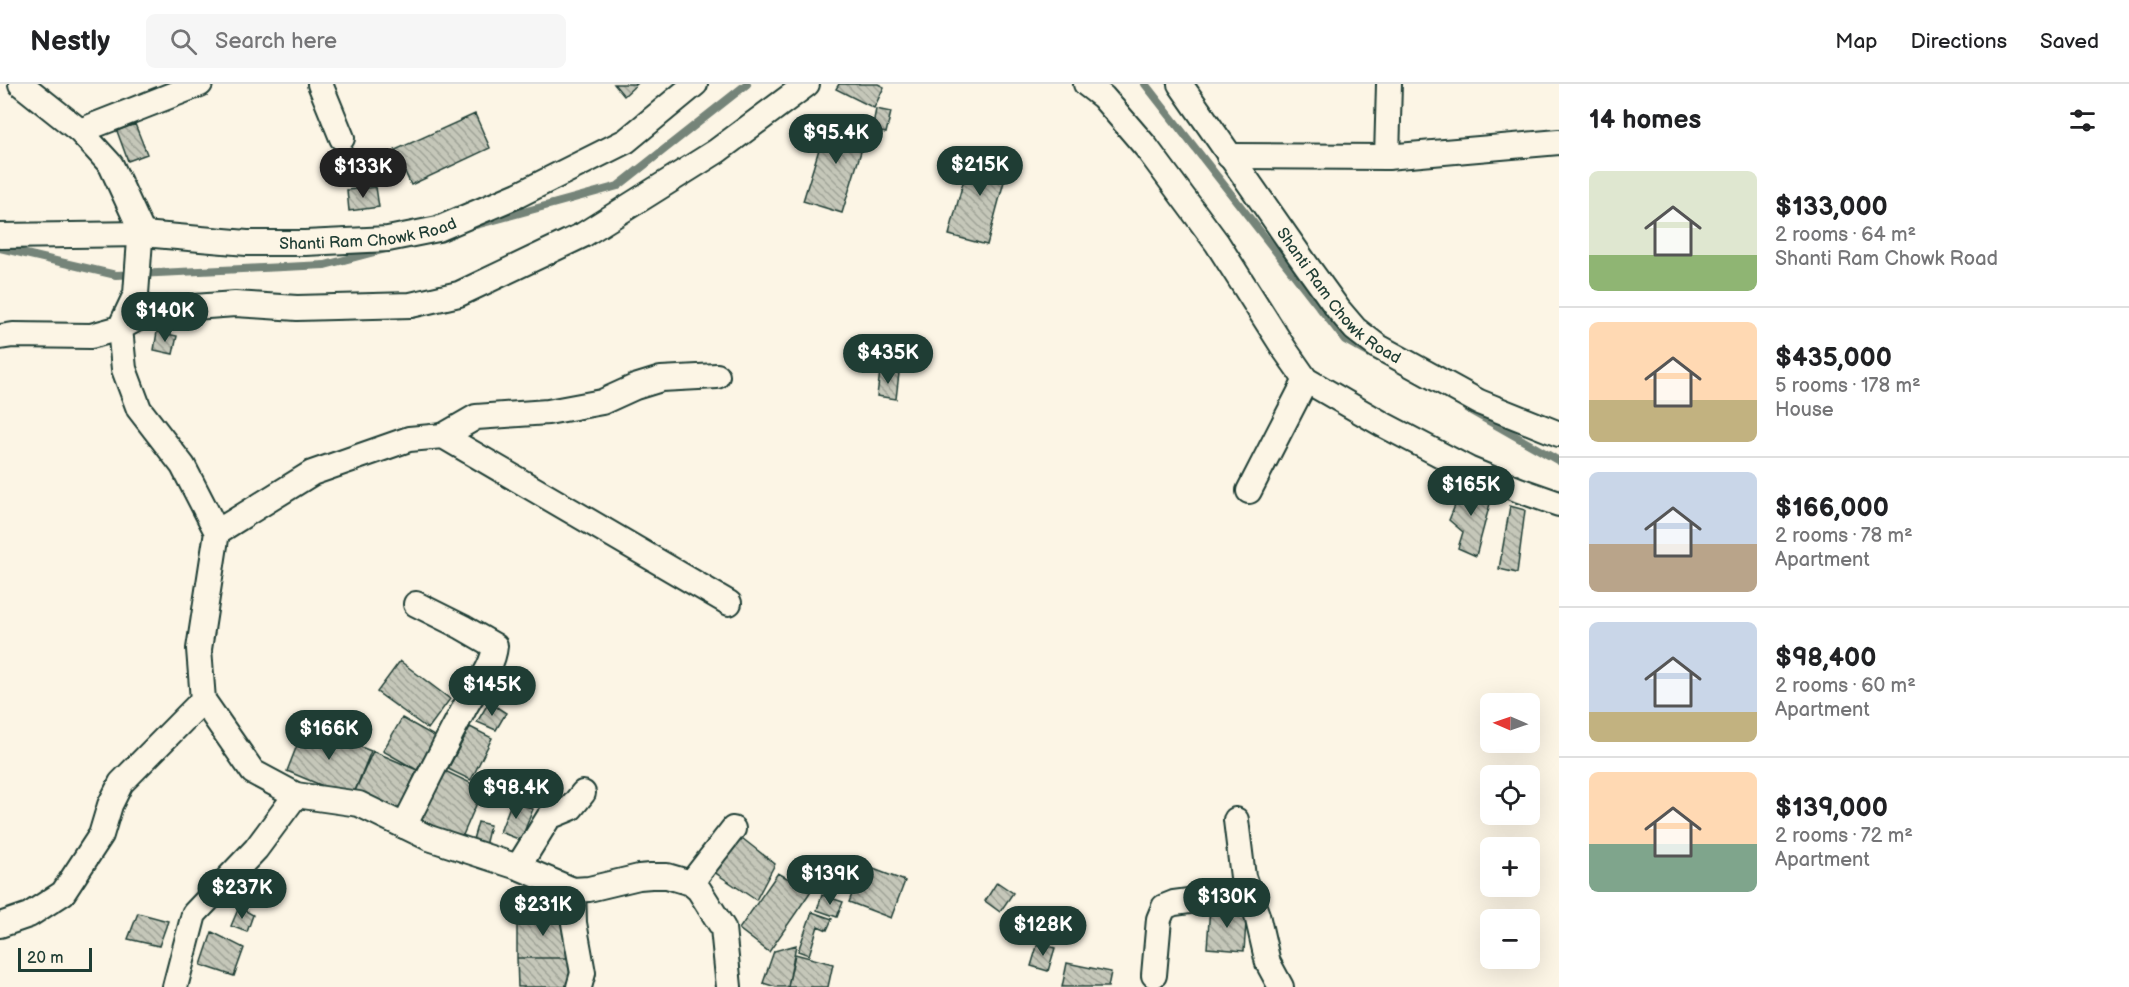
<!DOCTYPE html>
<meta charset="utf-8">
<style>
:root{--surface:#fff;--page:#f6f6f6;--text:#202124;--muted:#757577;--line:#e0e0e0;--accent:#1f3d34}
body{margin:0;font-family:"Balsamiq Sans",sans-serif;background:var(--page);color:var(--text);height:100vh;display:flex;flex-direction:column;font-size:22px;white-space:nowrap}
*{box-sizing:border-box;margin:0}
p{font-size:20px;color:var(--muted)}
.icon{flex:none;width:33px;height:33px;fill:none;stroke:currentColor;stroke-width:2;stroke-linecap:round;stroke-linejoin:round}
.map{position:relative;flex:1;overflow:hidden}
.drawer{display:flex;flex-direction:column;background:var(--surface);width:570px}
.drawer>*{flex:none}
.needle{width:39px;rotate:272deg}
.controls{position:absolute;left:1480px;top:609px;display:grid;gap:12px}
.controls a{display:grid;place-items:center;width:60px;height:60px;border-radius:9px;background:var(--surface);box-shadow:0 6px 24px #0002;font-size:30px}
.scale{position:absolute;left:18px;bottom:15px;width:74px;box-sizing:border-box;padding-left:6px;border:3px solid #1f3d34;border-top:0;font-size:16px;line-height:21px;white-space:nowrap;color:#1f3d34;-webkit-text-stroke:4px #fcf5e5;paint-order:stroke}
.price{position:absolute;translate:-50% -51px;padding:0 14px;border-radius:21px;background:var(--accent);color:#fff;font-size:20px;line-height:39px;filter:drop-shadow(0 2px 3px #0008)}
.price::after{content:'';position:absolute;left:50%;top:36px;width:18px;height:14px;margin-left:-9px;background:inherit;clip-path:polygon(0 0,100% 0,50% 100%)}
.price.selected{background:#222;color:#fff}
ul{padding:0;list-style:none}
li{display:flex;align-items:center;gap:18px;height:150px;padding:0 30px}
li+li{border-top:2px solid var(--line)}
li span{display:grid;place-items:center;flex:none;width:168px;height:120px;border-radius:9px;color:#555}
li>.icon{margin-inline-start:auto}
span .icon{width:72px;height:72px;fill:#fffc;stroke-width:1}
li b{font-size:26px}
h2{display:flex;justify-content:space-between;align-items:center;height:72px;padding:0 30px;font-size:26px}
header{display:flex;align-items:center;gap:36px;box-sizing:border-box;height:84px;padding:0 30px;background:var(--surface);border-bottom:2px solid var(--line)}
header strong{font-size:28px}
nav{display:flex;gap:33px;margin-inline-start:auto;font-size:21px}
.search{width:420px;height:54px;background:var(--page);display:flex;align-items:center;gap:15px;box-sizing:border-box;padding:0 21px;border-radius:9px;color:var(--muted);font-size:22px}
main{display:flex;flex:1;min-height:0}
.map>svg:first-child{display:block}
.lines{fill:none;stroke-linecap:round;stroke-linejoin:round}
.stream{stroke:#758479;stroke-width:8}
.building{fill:url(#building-back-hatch);stroke:#1f3d34;stroke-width:1.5}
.minor-casing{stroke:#1f3d34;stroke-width:28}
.minor{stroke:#fcf5e5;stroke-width:24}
.labels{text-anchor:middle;stroke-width:4.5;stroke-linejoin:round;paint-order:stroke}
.street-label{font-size:16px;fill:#1f3d34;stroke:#fcf5e5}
</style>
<header>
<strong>Nestly</strong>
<div class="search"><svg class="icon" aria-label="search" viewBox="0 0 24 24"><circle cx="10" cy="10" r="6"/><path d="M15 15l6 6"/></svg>Search here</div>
<nav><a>Map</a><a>Directions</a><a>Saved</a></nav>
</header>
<main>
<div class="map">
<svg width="1559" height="903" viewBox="0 0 1559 903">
<defs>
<pattern id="building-back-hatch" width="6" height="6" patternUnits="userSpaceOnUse" patternTransform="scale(1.5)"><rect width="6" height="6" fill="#c5c7b9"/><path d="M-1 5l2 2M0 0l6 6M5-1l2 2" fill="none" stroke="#9fa397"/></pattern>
</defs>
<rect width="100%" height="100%" fill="#fcf5e5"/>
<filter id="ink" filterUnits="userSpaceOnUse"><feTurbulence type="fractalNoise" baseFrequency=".0167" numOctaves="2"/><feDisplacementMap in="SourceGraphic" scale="12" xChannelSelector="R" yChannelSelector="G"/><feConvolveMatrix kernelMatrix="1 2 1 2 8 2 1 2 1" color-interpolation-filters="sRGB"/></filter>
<g filter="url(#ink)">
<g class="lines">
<path class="stream" d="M 1145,0 L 1345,256 L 1372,271
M 476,141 L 618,102 L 747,0
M 0,164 L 116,191 L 325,181 L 386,165
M 1466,324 L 1559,377"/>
</g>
<path class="building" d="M 614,0 L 637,0 L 624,12 Z
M 839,0 L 878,0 L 884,3 L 874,24 L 836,5 Z
M 876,25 L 891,28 L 886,49 L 872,46 Z
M 475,30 L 490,64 L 411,101 L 395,66 Z
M 829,33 L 868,45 L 842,129 L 803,117 Z
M 135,40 L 147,70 L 128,77 L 117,47 Z
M 972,65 L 1010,75 L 987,161 L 949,151 Z
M 376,103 L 379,123 L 349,127 L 347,106 Z
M 157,248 L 177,252 L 173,270 L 154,266 Z
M 880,287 L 899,289 L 896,315 L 877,312 Z
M 1464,400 L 1492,412 L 1476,472 L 1458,464 L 1463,448 L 1449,436 Z
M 1510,422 L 1525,426 L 1517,489 L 1499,485 Z
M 400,577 L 450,615 L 428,645 L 377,608 Z
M 489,618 L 506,629 L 496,646 L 477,638 Z
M 402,634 L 436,653 L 417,686 L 383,667 Z
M 305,641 L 371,667 L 352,714 L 287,687 Z
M 470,643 L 492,654 L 471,696 L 448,685 Z
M 373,667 L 417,686 L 396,733 L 352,714 Z
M 443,686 L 483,705 L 460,758 L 418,734 Z
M 512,717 L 533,725 L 521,756 L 500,748 Z
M 478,738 L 490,741 L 485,762 L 472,759 Z
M 738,751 L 775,780 L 756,816 L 714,788 Z
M 863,781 L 905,797 L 891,834 L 849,818 Z
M 778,789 L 811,807 L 769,868 L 739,845 Z
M 997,798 L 1013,809 L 1000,828 L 985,817 Z
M 822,811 L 843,818 L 837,833 L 817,826 Z
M 239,823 L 253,831 L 247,848 L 231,842 Z
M 1210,823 L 1247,825 L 1244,867 L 1207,864 Z
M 812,828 L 832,835 L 827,846 L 818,842 L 809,871 L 798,867 Z
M 138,829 L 168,837 L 159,862 L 128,855 Z
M 569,832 L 569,874 L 517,874 L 517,833 Z
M 212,848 L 244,864 L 234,892 L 201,881 Z
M 1038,859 L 1055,864 L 1048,887 L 1031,882 Z
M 796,861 L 788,903 L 776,903 L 763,899 L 774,867 Z
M 795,870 L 833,880 L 828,903 L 788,903 Z
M 517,874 L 569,874 L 570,903 L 518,903 Z
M 1067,879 L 1111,888 L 1108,903 L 1062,903 Z"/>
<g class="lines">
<defs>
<g id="minor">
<path d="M 320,0 L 342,54"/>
<path d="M 1086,0 L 1103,13 L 1146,63 L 1217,159 L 1285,266 L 1306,296 L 1384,341 L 1468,385 L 1519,406 L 1559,420"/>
<path id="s1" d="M 1180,0 L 1307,182 L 1338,225 L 1355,245 L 1377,262 L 1479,318 L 1559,350"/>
<path d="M 80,47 L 200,0"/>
<path d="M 1229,72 L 1387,73 L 1559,58"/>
<path d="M 1387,73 L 1389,0"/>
<path id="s2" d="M 0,152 L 143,150 L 247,159 L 305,159 L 388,155 L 438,145 L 518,111 L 626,57 L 695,0"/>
<path d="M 0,253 L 13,251 L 91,252 L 120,244 L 136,210 L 140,156 L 143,150 L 111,81 L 80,47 L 21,0"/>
<path d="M 443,352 L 476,333 L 548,328 L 602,318 L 635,303 L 661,295 L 717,292"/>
<path d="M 1249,407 L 1306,296"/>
<path d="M 217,448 L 312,389 L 409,355 L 443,352 L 729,519"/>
<path d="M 1236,736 L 1243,793 L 1257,831 L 1268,879 L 1281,903"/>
<path d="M 404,742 C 424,703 443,664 464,625 C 474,605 493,585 495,562 L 462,543 L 416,520"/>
<path d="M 518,783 L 549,733 L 571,724 L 583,709"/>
<path d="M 691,799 L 733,745"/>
<path d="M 573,806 L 574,839 L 583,889 L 579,903"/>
<path d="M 0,841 L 29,831 L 63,809 L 101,751 L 110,721 L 121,699 L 203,616"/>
<path d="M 1154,891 L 1159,835 L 1164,823 L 1174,819 L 1249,809"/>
<path d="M 175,903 L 194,830 L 256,765 L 296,711"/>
<path d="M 729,903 L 723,844 L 699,806 L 691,799 L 667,792 L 651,792 L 639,793 L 589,805 L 573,806 L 518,783 L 429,754 L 359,720 L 296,711 L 253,688 L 203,616 L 199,565 L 217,448 L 183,382 L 139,325 L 124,285 L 120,244 L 153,226 L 235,220 L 297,224 L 411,221 L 459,210 L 583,151 L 717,67 L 807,0"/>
</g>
</defs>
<use href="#minor" class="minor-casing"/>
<use href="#minor" class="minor"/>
</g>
</g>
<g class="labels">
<g class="street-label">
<text dy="6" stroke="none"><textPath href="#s2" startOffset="369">Shanti Ram Chowk Road</textPath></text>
<text dy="6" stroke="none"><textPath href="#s1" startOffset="266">Shanti Ram Chowk Road</textPath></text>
</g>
</g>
</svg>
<div class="controls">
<a><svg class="needle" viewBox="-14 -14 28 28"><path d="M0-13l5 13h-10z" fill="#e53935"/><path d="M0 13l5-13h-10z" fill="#757577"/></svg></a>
<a><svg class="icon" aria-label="locate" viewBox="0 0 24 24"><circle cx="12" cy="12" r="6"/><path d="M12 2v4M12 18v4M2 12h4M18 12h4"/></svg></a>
<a>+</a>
<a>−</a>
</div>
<div class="scale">20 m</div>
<b class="price" style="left:836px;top:81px">$95.4K</b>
<b class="price" style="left:980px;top:113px">$215K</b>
<b class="price selected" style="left:363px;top:115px">$133K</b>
<b class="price" style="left:165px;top:259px">$140K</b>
<b class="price" style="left:888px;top:301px">$435K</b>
<b class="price" style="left:1471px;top:433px">$165K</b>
<b class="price" style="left:492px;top:633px">$145K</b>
<b class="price" style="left:329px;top:677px">$166K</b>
<b class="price" style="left:516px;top:736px">$98.4K</b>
<b class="price" style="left:830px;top:822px">$139K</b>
<b class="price" style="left:242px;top:836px">$237K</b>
<b class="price" style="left:1227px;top:845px">$130K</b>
<b class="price" style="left:543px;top:853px">$231K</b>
<b class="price" style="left:1043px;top:873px">$128K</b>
</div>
<section class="drawer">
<h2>14 homes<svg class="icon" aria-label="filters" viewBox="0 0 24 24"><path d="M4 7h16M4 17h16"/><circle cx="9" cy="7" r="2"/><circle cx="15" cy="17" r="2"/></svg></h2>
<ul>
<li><span style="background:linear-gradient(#dfe7d0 70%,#8fb573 0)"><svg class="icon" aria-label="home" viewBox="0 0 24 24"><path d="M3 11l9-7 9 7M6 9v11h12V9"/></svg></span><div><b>$133,000</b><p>2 rooms · 64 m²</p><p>Shanti Ram Chowk Road</p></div></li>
<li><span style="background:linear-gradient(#ffd9b3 65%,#c2b280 0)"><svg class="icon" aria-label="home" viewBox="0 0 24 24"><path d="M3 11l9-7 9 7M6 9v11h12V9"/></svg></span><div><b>$435,000</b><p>5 rooms · 178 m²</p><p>House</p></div></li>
<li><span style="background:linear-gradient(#c9d6e8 60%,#b9a48a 0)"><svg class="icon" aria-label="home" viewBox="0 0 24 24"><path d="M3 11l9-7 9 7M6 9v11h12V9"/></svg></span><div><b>$166,000</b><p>2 rooms · 78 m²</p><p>Apartment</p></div></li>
<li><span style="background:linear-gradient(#c9d6e8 75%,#c2b280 0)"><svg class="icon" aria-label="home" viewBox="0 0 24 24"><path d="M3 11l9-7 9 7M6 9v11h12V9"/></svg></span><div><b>$98,400</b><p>2 rooms · 60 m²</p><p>Apartment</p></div></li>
<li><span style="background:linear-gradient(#ffd9b3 60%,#7fa58c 0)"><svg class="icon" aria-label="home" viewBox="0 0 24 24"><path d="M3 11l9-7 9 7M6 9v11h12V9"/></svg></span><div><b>$139,000</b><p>2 rooms · 72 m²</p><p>Apartment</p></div></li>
</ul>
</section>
</main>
